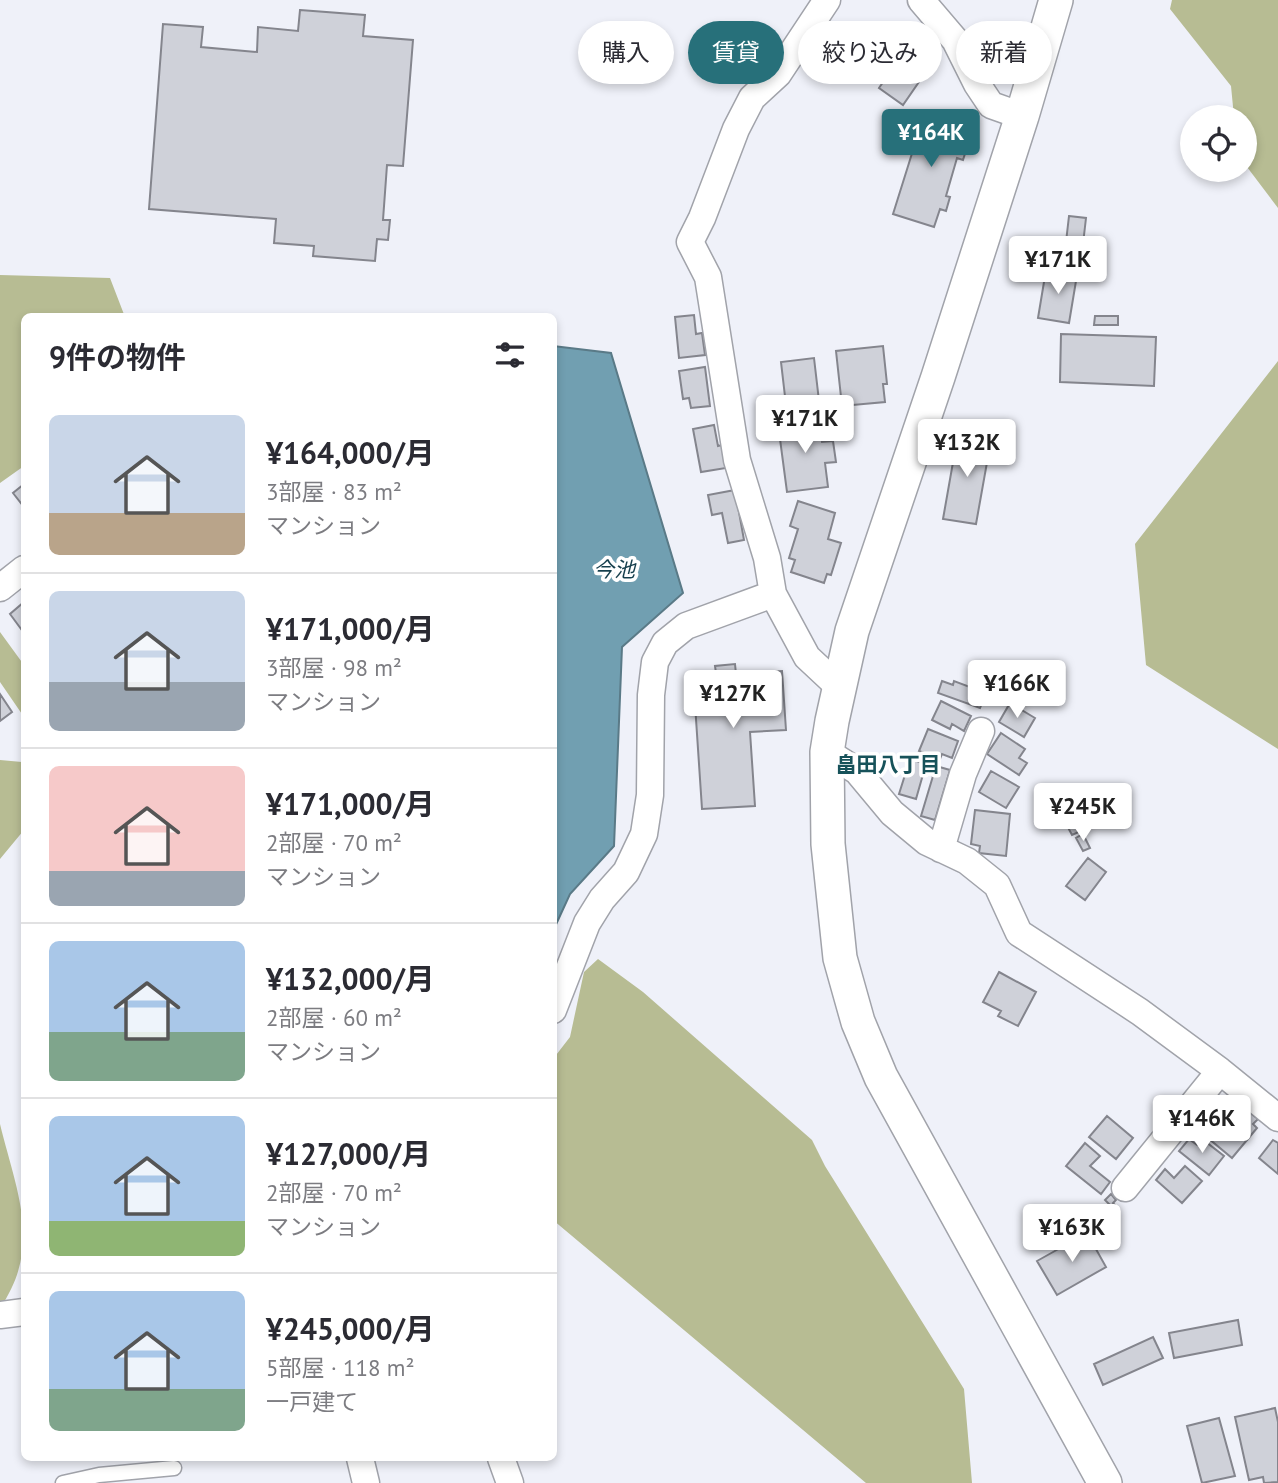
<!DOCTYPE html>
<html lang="ja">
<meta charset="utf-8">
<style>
:root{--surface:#fff;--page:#f2f2f3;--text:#2b2b33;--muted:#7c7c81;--line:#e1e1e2;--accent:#27707a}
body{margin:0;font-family:"PT Sans","Noto Sans JP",sans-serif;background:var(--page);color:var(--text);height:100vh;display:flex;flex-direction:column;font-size:26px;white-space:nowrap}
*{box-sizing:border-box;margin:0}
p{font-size:23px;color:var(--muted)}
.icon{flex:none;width:38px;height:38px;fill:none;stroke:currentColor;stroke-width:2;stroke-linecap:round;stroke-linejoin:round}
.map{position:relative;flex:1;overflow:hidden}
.panel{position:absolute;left:21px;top:313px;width:536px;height:1148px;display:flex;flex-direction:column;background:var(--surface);border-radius:10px;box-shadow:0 4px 10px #0003}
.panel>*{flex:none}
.guide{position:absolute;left:578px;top:21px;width:595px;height:63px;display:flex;gap:14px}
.tools{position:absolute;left:1180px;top:105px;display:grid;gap:14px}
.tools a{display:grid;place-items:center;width:77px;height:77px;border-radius:50%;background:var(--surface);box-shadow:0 4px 10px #0003;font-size:35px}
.price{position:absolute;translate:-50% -60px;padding:0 16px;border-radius:7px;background:#fff;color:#222;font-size:23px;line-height:46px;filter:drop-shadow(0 2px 4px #0008)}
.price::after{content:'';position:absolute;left:50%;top:42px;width:21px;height:16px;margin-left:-10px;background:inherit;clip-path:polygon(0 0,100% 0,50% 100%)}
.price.current{background:var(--accent);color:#fff}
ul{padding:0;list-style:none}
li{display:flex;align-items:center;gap:21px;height:175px;padding:0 28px}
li+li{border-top:2px solid var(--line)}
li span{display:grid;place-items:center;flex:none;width:196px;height:140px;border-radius:10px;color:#555}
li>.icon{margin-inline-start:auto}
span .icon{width:84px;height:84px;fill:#fffc;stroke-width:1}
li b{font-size:30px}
h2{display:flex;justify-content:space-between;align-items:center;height:84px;padding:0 28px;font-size:30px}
.chip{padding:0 24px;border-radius:32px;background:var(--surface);box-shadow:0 4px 10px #0003;font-size:24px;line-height:63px}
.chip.current{background:var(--accent);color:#fff}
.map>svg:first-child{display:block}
.forest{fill:#b7bc93}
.water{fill:#719fb1;stroke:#5a7a87;stroke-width:2}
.building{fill:#cfd1d9;stroke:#84858d;stroke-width:2}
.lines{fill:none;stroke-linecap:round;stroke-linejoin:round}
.service-casing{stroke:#a1a3aa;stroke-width:17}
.minor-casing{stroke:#a1a3aa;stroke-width:29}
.tertiary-casing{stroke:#a1a3aa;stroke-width:36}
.service{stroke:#fff;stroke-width:14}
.minor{stroke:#fff;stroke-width:26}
.tertiary{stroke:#fff;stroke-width:33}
.labels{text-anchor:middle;stroke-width:7;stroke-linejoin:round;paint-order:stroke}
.water-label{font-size:21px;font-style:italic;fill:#163f4d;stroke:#fff}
.neighbourhood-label{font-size:21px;font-weight:bold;fill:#17525a;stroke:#fff}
</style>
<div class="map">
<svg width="1278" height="1483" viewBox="0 0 1278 1483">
<rect width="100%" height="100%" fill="#eff1f9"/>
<path class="forest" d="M 1172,0 L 1278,0 L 1278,208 L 1244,163 L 1244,117 L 1234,117 L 1231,86 L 1170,9 Z
M 0,275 L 110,278 L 125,317 L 24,317 L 24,466 L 0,483 Z
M 1278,361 L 1278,749 L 1146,665 L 1135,544 Z
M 0,632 L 24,665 L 24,717 L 0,682 Z
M 24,730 L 24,830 L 0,859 L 0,760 L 22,762 Z
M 598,959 L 643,992 L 812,1140 L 825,1166 L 964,1389 L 972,1483 L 866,1483 L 553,1220 L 553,1059 L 570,1037 L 584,972 Z
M 0,1124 C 16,1190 43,1246 0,1308 Z"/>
<path class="water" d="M 553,346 L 611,353 L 683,593 L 622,647 L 614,846 L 570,894 L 553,931 Z"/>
<path class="building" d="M 300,10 L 365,15 L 363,36 L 413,40 L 403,166 L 387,165 L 383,220 L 390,220 L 388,240 L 377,239 L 375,261 L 313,256 L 314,246 L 274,243 L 276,219 L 149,209 L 163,24 L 203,27 L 201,47 L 257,52 L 258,27 L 298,31 Z
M 908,46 L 932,63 L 903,105 L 879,88 Z
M 925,112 L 968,125 L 963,143 L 968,144 L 963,160 L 957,158 L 946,196 L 950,197 L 946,211 L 940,209 L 934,227 L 893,214 Z
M 1069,216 L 1086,218 L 1083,244 L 1066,242 Z
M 1046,270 L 1077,275 L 1069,323 L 1038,318 Z
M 694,315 L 696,334 L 702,333 L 705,355 L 679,358 L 675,317 Z
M 1095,316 L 1118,316 L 1118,325 L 1094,325 Z
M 1061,334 L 1156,337 L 1154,386 L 1060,382 Z
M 883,346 L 887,384 L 883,384 L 885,402 L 842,406 L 836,351 Z
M 814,358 L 819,401 L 786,405 L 781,362 Z
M 705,367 L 710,406 L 691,408 L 689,398 L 683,399 L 679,371 Z
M 819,419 L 822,442 L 833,441 L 836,462 L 825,463 L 828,487 L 787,492 L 778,424 Z
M 714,425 L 718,446 L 722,445 L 726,468 L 701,472 L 693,429 Z
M 958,434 L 991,440 L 976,524 L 943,519 Z
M 24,484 L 24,507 L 13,493 Z
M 735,490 L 744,540 L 728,543 L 722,513 L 712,515 L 708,495 Z
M 798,501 L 835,513 L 828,539 L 841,543 L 831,575 L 827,574 L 824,583 L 791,572 L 795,560 L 789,558 L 798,529 L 790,526 Z
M 24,602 L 24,633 L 10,614 Z
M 735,664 L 736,674 L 782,671 L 786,730 L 750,732 L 755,806 L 702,809 L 693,674 L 716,673 L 715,666 Z
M 942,681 L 953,685 L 954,681 L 986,693 L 980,708 L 938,693 Z
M 0,694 L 12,712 L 0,721 Z
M 941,701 L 971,716 L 964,731 L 952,724 L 950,729 L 932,720 Z
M 1010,703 L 1035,718 L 1024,737 L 999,722 Z
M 928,729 L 958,741 L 952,758 L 942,754 L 940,759 L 919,751 Z
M 1001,733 L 1025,749 L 1019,758 L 1027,763 L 1019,775 L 987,754 Z
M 910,759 L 926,764 L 916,799 L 899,794 Z
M 936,766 L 950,770 L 935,820 L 921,816 Z
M 991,771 L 1019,787 L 1006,808 L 979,792 Z
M 975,810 L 1010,814 L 1006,856 L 979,853 L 980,846 L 971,844 Z
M 1072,814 L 1081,831 L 1072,835 L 1063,818 Z
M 1083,834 L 1090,848 L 1083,851 L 1076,838 Z
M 1088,858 L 1106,872 L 1085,900 L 1066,886 Z
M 999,972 L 1036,992 L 1018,1026 L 998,1016 L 1001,1011 L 983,1002 Z
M 1226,1104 L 1234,1111 L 1240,1104 L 1258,1119 L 1253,1124 L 1257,1128 L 1232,1158 L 1202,1133 Z
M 1107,1116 L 1133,1138 L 1116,1159 L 1089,1137 Z
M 1189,1139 L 1197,1145 L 1202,1139 L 1224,1156 L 1209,1175 L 1179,1151 Z
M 1273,1140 L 1278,1143 L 1278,1174 L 1259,1158 Z
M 1085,1143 L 1100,1156 L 1090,1166 L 1110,1182 L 1101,1194 L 1066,1166 Z
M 1185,1166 L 1202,1181 L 1182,1203 L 1156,1180 L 1165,1169 L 1174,1178 Z
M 1111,1194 L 1116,1200 L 1113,1203 L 1119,1210 L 1117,1212 L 1105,1200 Z
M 1087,1233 L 1106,1267 L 1057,1295 L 1037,1261 Z
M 1238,1320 L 1242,1345 L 1174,1358 L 1169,1333 Z
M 1153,1337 L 1163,1358 L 1103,1385 L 1094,1364 Z
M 1275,1408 L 1278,1422 L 1278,1482 L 1264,1483 L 1263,1477 L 1249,1480 L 1235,1417 Z
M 1219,1418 L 1235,1476 L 1202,1483 L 1187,1426 Z"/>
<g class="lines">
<defs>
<path id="service" d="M 63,1483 L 99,1475 L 174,1468"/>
<path id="minor" d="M 827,0 L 778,74 L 752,98 L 736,129 L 702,218 L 690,242 L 708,277 L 737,460 L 767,558 L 773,594 L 807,657 L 838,686
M 921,0 L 955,40 L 977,84 L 991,105 L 1022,116
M 0,588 L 24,569
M 827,752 L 857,771 L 892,813 L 927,842 L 967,861 L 997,885 L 1019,933 L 1140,1012 L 1220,1071 L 1278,1118
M 941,849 L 963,774 L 981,731
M 553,1010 L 587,923 L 602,899 L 626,872 L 644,834 L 650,795 L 651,695 L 655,662 L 665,643 L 686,626 L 773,594
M 1125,1188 L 1220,1071
M 0,1315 L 24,1312
M 360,1458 L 366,1483
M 501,1458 L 510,1483"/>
<path id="tertiary" d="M 1056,0 L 1022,116 L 938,377 L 852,631 L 832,721 L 827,752 L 828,844 L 840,958 L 858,1022 L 881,1077 L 1105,1483"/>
</defs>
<use href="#service" class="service-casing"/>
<use href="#minor" class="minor-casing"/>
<use href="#tertiary" class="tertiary-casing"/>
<use href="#service" class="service"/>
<use href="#minor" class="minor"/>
<use href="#tertiary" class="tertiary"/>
</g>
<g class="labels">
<g class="water-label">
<text x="614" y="577">今池</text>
</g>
<g class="neighbourhood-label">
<text x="888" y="772">畠田八丁目</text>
</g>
</g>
</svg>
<div class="tools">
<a><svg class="icon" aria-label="locate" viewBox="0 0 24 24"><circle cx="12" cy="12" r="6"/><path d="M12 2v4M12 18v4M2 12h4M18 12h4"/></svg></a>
</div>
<b class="price current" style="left:931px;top:169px">¥164K</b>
<b class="price" style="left:1058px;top:296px">¥171K</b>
<b class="price" style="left:805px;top:455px">¥171K</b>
<b class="price" style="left:967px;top:479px">¥132K</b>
<b class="price" style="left:1017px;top:720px">¥166K</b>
<b class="price" style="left:733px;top:730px">¥127K</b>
<b class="price" style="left:1083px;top:843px">¥245K</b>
<b class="price" style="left:1202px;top:1155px">¥146K</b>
<b class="price" style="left:1072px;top:1264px">¥163K</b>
<div class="guide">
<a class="chip">購入</a>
<a class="chip current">賃貸</a>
<a class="chip">絞り込み</a>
<a class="chip">新着</a>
</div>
<section class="panel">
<h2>9件の物件<svg class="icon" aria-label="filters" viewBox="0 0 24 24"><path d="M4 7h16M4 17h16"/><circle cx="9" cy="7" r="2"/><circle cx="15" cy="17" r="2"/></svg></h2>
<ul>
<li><span style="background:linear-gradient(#c9d6e8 70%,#b9a48a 0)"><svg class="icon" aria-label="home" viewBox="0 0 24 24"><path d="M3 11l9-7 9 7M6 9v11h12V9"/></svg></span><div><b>¥164,000/月</b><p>3部屋 · 83 m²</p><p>マンション</p></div></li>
<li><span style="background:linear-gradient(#c9d6e8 65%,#9aa5b1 0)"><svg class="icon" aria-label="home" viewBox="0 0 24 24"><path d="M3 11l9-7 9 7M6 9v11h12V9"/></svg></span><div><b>¥171,000/月</b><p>3部屋 · 98 m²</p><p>マンション</p></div></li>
<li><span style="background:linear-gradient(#f6c9c9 75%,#9aa5b1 0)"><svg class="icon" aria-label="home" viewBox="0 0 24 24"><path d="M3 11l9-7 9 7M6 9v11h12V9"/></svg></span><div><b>¥171,000/月</b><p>2部屋 · 70 m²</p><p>マンション</p></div></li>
<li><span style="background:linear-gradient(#a9c7e8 65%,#7fa58c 0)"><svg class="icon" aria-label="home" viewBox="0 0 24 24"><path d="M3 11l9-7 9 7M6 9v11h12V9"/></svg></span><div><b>¥132,000/月</b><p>2部屋 · 60 m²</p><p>マンション</p></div></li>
<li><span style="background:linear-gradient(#a9c7e8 75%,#8fb573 0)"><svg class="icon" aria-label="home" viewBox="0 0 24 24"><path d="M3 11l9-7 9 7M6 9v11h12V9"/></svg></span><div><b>¥127,000/月</b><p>2部屋 · 70 m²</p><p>マンション</p></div></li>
<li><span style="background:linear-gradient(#a9c7e8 70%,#7fa58c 0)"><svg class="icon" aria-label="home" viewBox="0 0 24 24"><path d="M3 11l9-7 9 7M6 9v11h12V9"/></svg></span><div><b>¥245,000/月</b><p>5部屋 · 118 m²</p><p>一戸建て</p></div></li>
</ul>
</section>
</div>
